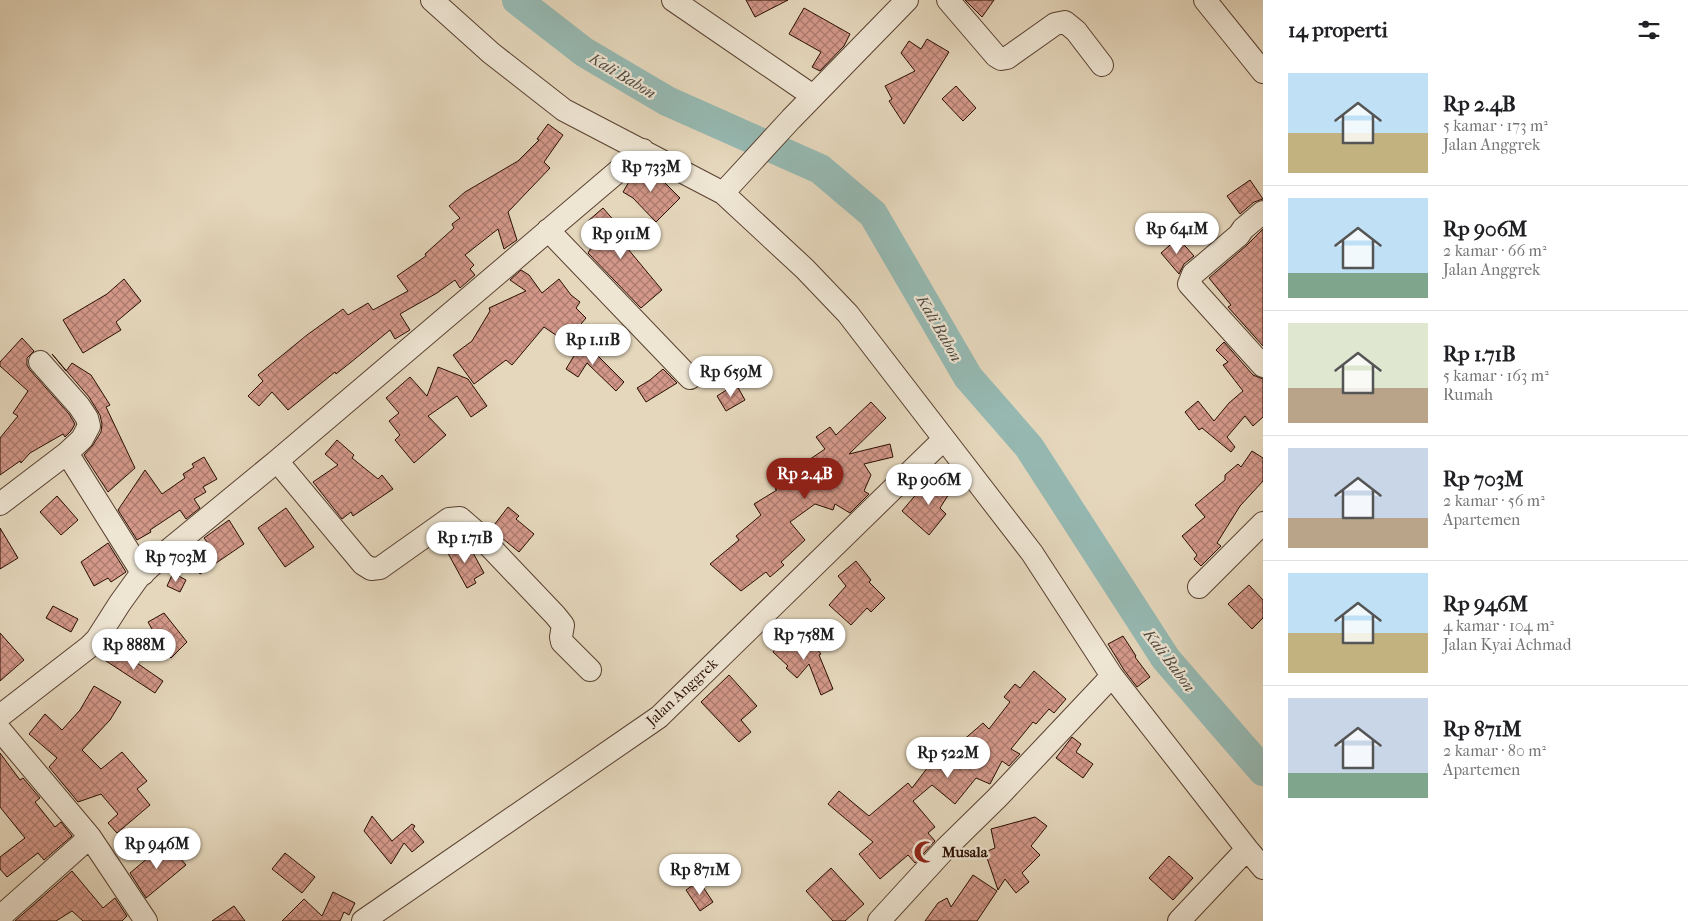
<!DOCTYPE html>
<html lang="id">
<meta charset="utf-8">
<style>
:root{--surface:#fff;--page:#f2f2f2;--text:#202124;--muted:#757577;--line:#e0e0e0;--accent:#8f2418}
body{margin:0;font-family:"IM FELL French Canon",serif;background:var(--page);color:var(--text);height:100vh;display:flex;flex-direction:column;font-size:19px;white-space:nowrap}
*{box-sizing:border-box;margin:0}
p{font-size:16px;color:var(--muted)}
.icon{flex:none;width:28px;height:28px;fill:none;stroke:currentColor;stroke-width:2;stroke-linecap:round;stroke-linejoin:round}
.map{position:relative;flex:1;overflow:hidden}
.side{display:flex;flex-direction:column;background:var(--surface);width:425px}
.side>*{flex:none}
.price{position:absolute;translate:-50% -42px;padding:0 11px;border-radius:18px;background:#fff;color:#222;font-size:16px;line-height:32px;filter:drop-shadow(0 1px 2px #0008)}
.price::after{content:'';position:absolute;left:50%;top:30px;width:15px;height:11px;margin-left:-8px;background:inherit;clip-path:polygon(0 0,100% 0,50% 100%)}
.price.selected{background:var(--accent);color:#fff}
ul{padding:0;list-style:none}
li{display:flex;align-items:center;gap:15px;height:125px;padding:0 25px}
li+li{border-top:1px solid var(--line)}
li span{display:grid;place-items:center;flex:none;width:140px;height:100px;border-radius:0px;color:#555}
li>.icon{margin-inline-start:auto}
span .icon{width:60px;height:60px;fill:#fffc;stroke-width:1}
li b{font-size:21px}
h2{display:flex;justify-content:space-between;align-items:center;height:60px;padding:0 25px;font-size:21px}
main{display:flex;flex:1;min-height:0}
.map>svg:first-child{display:block}
.lines{fill:none;stroke-linecap:round;stroke-linejoin:round}
.river{stroke:#96b9b2;stroke-width:30}
.building{fill:url(#building-cross-hatch);stroke:#2a0e02}
.minor-casing{stroke:#594030;stroke-width:24}
.minor{stroke:#eee5d3;stroke-width:22}
.labels{text-anchor:middle;stroke-width:4.5;stroke-linejoin:round;paint-order:stroke}
.street-label{font-size:15px;fill:#2a0e02;stroke:#eee5d3}
.poi-label{font-size:15px;font-weight:bold;fill:#2a0e02;stroke:#eee5d3;text-anchor:start}
.water-label{font-size:16px;font-style:italic;fill:#504a40;stroke:#eee5d3}
</style>
<main>
<div class="map">
<svg width="1263" height="921" viewBox="0 0 1263 921">
<defs>
<pattern id="building-cross-hatch" width="8" height="8" patternUnits="userSpaceOnUse" patternTransform="scale(1.25)"><rect width="8" height="8" fill="#d39889"/><path d="M0 0l8 8M0 8l8-8" fill="none" stroke="#ab7a6e"/></pattern>
</defs>
<rect width="100%" height="100%" fill="#e5d7bc"/>
<filter id="stains"><feTurbulence type="fractalNoise" baseFrequency=".004" numOctaves="4"/><feColorMatrix values="0 0 0 0 .2 0 0 0 0 .09 0 0 0 0 .02 0 0 0 .5 -.17"/></filter>
<radialGradient id="worn" r=".72"><stop offset=".6" stop-color="#630" stop-opacity="0"/><stop offset="1" stop-color="#630" stop-opacity=".3"/></radialGradient>
<g class="lines">
<path class="river" d="M 517,0 L 584,52 L 667,101 L 820,169 L 873,214 L 968,377 L 1029,447 L 1166,659 L 1263,771"/>
</g>
<path class="building" d="M 746,0 L 788,0 L 755,17 Z
M 965,0 L 994,0 L 982,17 Z
M 804,8 L 850,34 L 844,46 L 820,71 L 812,67 L 821,52 L 789,34 Z
M 927,39 L 949,52 L 904,124 L 889,101 L 892,99 L 885,86 L 915,71 L 901,53 L 909,41 L 921,49 Z
M 956,86 L 976,108 L 963,121 L 942,99 Z
M 548,124 L 563,135 L 544,162 L 550,168 L 508,212 L 517,240 L 504,249 L 498,229 L 465,255 L 474,265 L 470,269 L 475,275 L 460,288 L 455,280 L 437,293 L 400,314 L 410,330 L 395,339 L 390,330 L 350,363 L 336,374 L 335,372 L 288,410 L 272,392 L 259,406 L 248,396 L 263,381 L 258,375 L 307,335 L 343,309 L 348,315 L 368,303 L 373,310 L 408,291 L 397,276 L 426,256 L 425,254 L 454,228 L 452,224 L 460,218 L 449,206 L 465,192 L 518,161 L 539,140 L 537,139 Z
M 644,166 L 668,179 L 665,183 L 680,198 L 656,222 L 633,198 L 623,192 L 633,175 Z
M 1250,180 L 1263,199 L 1254,202 L 1240,214 L 1227,196 Z
M 603,208 L 629,238 L 623,243 L 662,290 L 641,308 L 588,253 L 599,235 L 588,221 Z
M 1263,229 L 1263,346 L 1228,307 L 1231,305 L 1209,278 L 1247,245 Z
M 1178,238 L 1194,256 L 1184,264 L 1179,274 L 1161,253 Z
M 521,270 L 529,275 L 542,293 L 559,279 L 571,295 L 580,302 L 576,308 L 586,318 L 566,342 L 544,327 L 512,365 L 506,360 L 474,384 L 453,355 L 472,341 L 490,311 L 489,308 L 526,291 L 510,280 Z
M 124,279 L 141,301 L 116,322 L 121,330 L 83,353 L 63,320 L 107,294 Z
M 22,338 L 34,351 L 27,358 L 27,365 L 30,370 L 69,414 L 75,424 L 71,431 L 65,437 L 63,434 L 30,453 L 21,463 L 20,461 L 0,475 L 0,438 L 18,416 L 13,413 L 28,391 L 0,366 L 0,362 Z
M 583,341 L 595,348 L 593,351 L 624,382 L 616,391 L 587,363 L 578,377 L 566,369 Z
M 1224,342 L 1253,375 L 1263,379 L 1263,417 L 1253,426 L 1245,416 L 1227,437 L 1235,447 L 1231,452 L 1202,428 L 1199,430 L 1185,412 L 1198,401 L 1214,421 L 1229,403 L 1243,391 L 1223,365 L 1228,362 L 1216,350 Z
M 52,354 L 66,371 L 72,363 L 91,375 L 110,405 L 106,407 L 135,468 L 108,492 L 84,455 L 93,445 L 101,432 L 102,424 L 100,415 L 89,397 Z
M 438,367 L 468,379 L 487,406 L 471,417 L 457,396 L 428,416 L 446,435 L 414,463 L 395,440 L 400,435 L 389,421 L 399,413 L 386,398 L 410,377 L 427,396 Z
M 663,369 L 677,383 L 646,402 L 637,388 L 650,380 Z
M 736,384 L 745,400 L 726,411 L 717,396 Z
M 871,402 L 886,418 L 849,454 L 890,444 L 893,457 L 864,464 L 871,475 L 864,491 L 869,494 L 850,513 L 835,504 L 833,510 L 815,504 L 790,522 L 805,540 L 781,562 L 784,565 L 770,577 L 766,572 L 741,591 L 710,564 L 739,540 L 736,536 L 761,515 L 754,504 L 777,490 L 775,489 L 796,473 L 794,470 L 825,449 L 816,437 L 830,427 L 836,435 Z
M 337,440 L 354,455 L 352,458 L 378,479 L 382,475 L 393,489 L 353,516 L 351,512 L 342,519 L 313,482 L 338,465 L 325,454 Z
M 1252,451 L 1263,458 L 1263,481 L 1240,506 L 1217,543 L 1221,546 L 1201,566 L 1194,559 L 1197,555 L 1182,536 L 1205,517 L 1195,505 L 1225,480 L 1225,475 L 1238,464 L 1241,467 Z
M 204,457 L 217,479 L 203,487 L 206,492 L 194,499 L 200,508 L 186,519 L 180,510 L 150,530 L 151,532 L 137,540 L 118,510 L 145,470 L 162,494 L 185,478 L 183,474 L 194,467 L 192,464 Z
M 939,477 L 954,486 L 940,508 L 946,514 L 929,535 L 902,511 L 919,491 L 927,497 Z
M 57,496 L 78,520 L 61,535 L 40,512 Z
M 508,507 L 519,516 L 516,519 L 534,534 L 519,552 L 491,529 Z
M 286,508 L 314,547 L 285,567 L 258,528 Z
M 229,520 L 244,544 L 200,574 L 188,553 L 207,542 L 204,538 Z
M 0,528 L 18,558 L 0,569 Z
M 457,541 L 463,555 L 472,551 L 484,573 L 474,579 L 476,583 L 467,588 L 444,546 Z
M 108,543 L 126,572 L 111,582 L 108,578 L 94,586 L 81,562 Z
M 856,561 L 871,580 L 869,582 L 885,598 L 871,612 L 867,608 L 851,625 L 829,605 L 846,586 L 838,576 Z
M 173,573 L 186,580 L 180,592 L 167,586 Z
M 1249,585 L 1263,600 L 1263,618 L 1252,629 L 1228,604 Z
M 53,606 L 78,619 L 71,632 L 46,618 Z
M 164,613 L 187,642 L 171,658 L 163,649 L 148,622 Z
M 0,633 L 24,660 L 0,681 Z
M 805,634 L 821,654 L 819,655 L 833,689 L 821,695 L 809,664 L 797,678 L 786,668 L 788,666 L 773,652 L 784,640 L 790,646 Z
M 1123,636 L 1136,656 L 1135,657 L 1150,677 L 1137,687 L 1124,670 L 1108,644 Z
M 111,648 L 129,661 L 131,659 L 163,681 L 155,693 L 103,659 Z
M 1034,671 L 1066,699 L 1054,713 L 1049,709 L 1036,724 L 1033,722 L 1011,749 L 1020,754 L 1009,766 L 1002,761 L 990,784 L 976,778 L 955,804 L 932,785 L 913,801 L 935,827 L 928,833 L 935,841 L 915,863 L 908,855 L 880,879 L 859,854 L 873,842 L 828,804 L 839,791 L 869,816 L 908,783 L 912,788 L 935,758 L 941,763 L 952,748 L 953,749 L 983,723 L 989,729 L 1010,702 L 1004,697 L 1015,684 L 1020,688 Z
M 729,675 L 757,706 L 741,720 L 751,732 L 739,742 L 701,702 Z
M 94,686 L 121,702 L 110,720 L 82,750 L 101,769 L 122,752 L 147,781 L 137,789 L 150,805 L 117,833 L 108,823 L 118,814 L 101,794 L 78,802 L 49,767 L 57,758 L 29,734 L 45,714 L 62,730 L 80,710 Z
M 1072,737 L 1081,744 L 1076,752 L 1093,764 L 1083,778 L 1056,758 Z
M 0,753 L 20,780 L 23,778 L 40,798 L 35,802 L 55,827 L 61,822 L 72,836 L 44,860 L 38,853 L 7,877 L 0,869 L 0,857 L 25,838 L 0,807 Z
M 372,816 L 392,841 L 412,824 L 415,826 L 413,829 L 424,842 L 412,852 L 404,843 L 391,864 L 364,831 Z
M 1035,817 L 1047,826 L 1031,846 L 1040,855 L 1022,873 L 1029,882 L 1016,893 L 1005,879 L 998,890 L 985,852 L 995,848 L 991,829 Z
M 167,842 L 186,865 L 146,898 L 130,873 Z
M 285,853 L 315,877 L 302,893 L 272,869 Z
M 1169,856 L 1193,878 L 1173,900 L 1149,878 Z
M 831,868 L 864,904 L 845,921 L 833,921 L 806,891 Z
M 72,871 L 103,908 L 115,898 L 127,916 L 122,921 L 83,921 L 72,911 L 56,921 L 15,921 Z
M 973,875 L 997,891 L 977,921 L 925,921 L 938,903 L 947,898 L 951,907 Z
M 699,881 L 713,902 L 700,911 L 686,890 Z
M 333,892 L 355,903 L 349,915 L 344,912 L 340,921 L 282,921 L 304,899 L 322,916 Z
M 234,906 L 245,921 L 212,921 Z"/>
<g class="lines">
<defs>
<path id="minor" d="M 432,0 L 491,53 L 564,110 L 723,193 L 805,269 L 848,314 L 1032,553 L 1112,676 L 1247,849 L 1263,868
M 673,0 L 813,96
M 948,0 L 996,56 L 1001,59 L 1007,58 L 1055,24 L 1065,22 L 1076,31 L 1102,65
M 1205,0 L 1263,72
M 723,193 L 791,119 L 907,0
M 1263,212 L 1243,229 L 1239,235 L 1193,274 L 1189,284 L 1263,366
M 548,230 L 690,378
M 67,453 L 143,574
M 277,461 L 363,564 L 371,569 L 380,568 L 449,519 L 460,518 L 475,531 L 555,615 L 563,625 L 561,637 L 562,642 L 590,670
M 0,504 L 67,453 L 82,439 L 89,426 L 87,418 L 79,406 L 40,362
M 1199,587 L 1263,523
M 0,716 L 89,647 L 97,639 L 120,603 L 138,578 L 165,553 L 277,461 L 643,150
M 0,730 L 90,837 L 146,921
M 0,917 L 90,837
M 363,921 L 659,717 L 944,439
M 879,921 L 946,848 L 997,798 L 1112,676
M 1179,921 L 1247,849"/>
</defs>
<use href="#minor" class="minor-casing"/>
<use href="#minor" class="minor"/>
</g>
<defs>
<symbol id="mosque-bare" viewBox="-9 -9 18 18"><path d="M3.5-4.9A6 6 0 1 0 3.5 4.9A5 5 0 1 1 3.5-4.9Z" fill="#8f2418" stroke="#eee5d3" stroke-width="2.5" paint-order="stroke"/></symbol>
</defs>
<g fill-rule="evenodd">
<use href="#mosque-bare" x="909" y="836" width="32" height="32"/>
</g>
<g class="labels">
<g class="street-label">
<text transform="translate(682 692) rotate(-43)" y="5">Jalan Anggrek</text>
</g>
<g class="poi-label">
<text x="942" y="857">Musala</text>
</g>
<g class="water-label">
<text transform="translate(623 75) rotate(31)" y="6">Kali Babon</text>
<text transform="translate(940 328) rotate(60)" y="6">Kali Babon</text>
<text transform="translate(1170 660) rotate(53)" y="6">Kali Babon</text>
</g>
</g>
<rect width="100%" height="100%" filter="url(#stains)"/>
<rect width="100%" height="100%" fill="url(#worn)"/>
</svg>
<b class="price" style="left:651px;top:193px">Rp 733M</b>
<b class="price" style="left:1177px;top:255px">Rp 641M</b>
<b class="price" style="left:621px;top:260px">Rp 911M</b>
<b class="price" style="left:593px;top:366px">Rp 1.11B</b>
<b class="price" style="left:731px;top:398px">Rp 659M</b>
<b class="price selected" style="left:805px;top:500px">Rp 2.4B</b>
<b class="price" style="left:929px;top:506px">Rp 906M</b>
<b class="price" style="left:465px;top:564px">Rp 1.71B</b>
<b class="price" style="left:176px;top:583px">Rp 703M</b>
<b class="price" style="left:804px;top:661px">Rp 758M</b>
<b class="price" style="left:134px;top:671px">Rp 888M</b>
<b class="price" style="left:948px;top:779px">Rp 522M</b>
<b class="price" style="left:157px;top:870px">Rp 946M</b>
<b class="price" style="left:700px;top:896px">Rp 871M</b>
</div>
<section class="side">
<h2>14 properti<svg class="icon" aria-label="filters" viewBox="0 0 24 24"><path d="M4 7h16M4 17h16"/><circle cx="9" cy="7" r="2"/><circle cx="15" cy="17" r="2"/></svg></h2>
<ul>
<li><span style="background:linear-gradient(#bfe0f5 60%,#c2b280 0)"><svg class="icon" aria-label="home" viewBox="0 0 24 24"><path d="M3 11l9-7 9 7M6 9v11h12V9"/></svg></span><div><b>Rp 2.4B</b><p>5 kamar · 173 m²</p><p>Jalan Anggrek</p></div></li>
<li><span style="background:linear-gradient(#bfe0f5 75%,#7fa58c 0)"><svg class="icon" aria-label="home" viewBox="0 0 24 24"><path d="M3 11l9-7 9 7M6 9v11h12V9"/></svg></span><div><b>Rp 906M</b><p>2 kamar · 66 m²</p><p>Jalan Anggrek</p></div></li>
<li><span style="background:linear-gradient(#dfe7d0 65%,#b9a48a 0)"><svg class="icon" aria-label="home" viewBox="0 0 24 24"><path d="M3 11l9-7 9 7M6 9v11h12V9"/></svg></span><div><b>Rp 1.71B</b><p>5 kamar · 163 m²</p><p>Rumah</p></div></li>
<li><span style="background:linear-gradient(#c9d6e8 70%,#b9a48a 0)"><svg class="icon" aria-label="home" viewBox="0 0 24 24"><path d="M3 11l9-7 9 7M6 9v11h12V9"/></svg></span><div><b>Rp 703M</b><p>2 kamar · 56 m²</p><p>Apartemen</p></div></li>
<li><span style="background:linear-gradient(#bfe0f5 60%,#c2b280 0)"><svg class="icon" aria-label="home" viewBox="0 0 24 24"><path d="M3 11l9-7 9 7M6 9v11h12V9"/></svg></span><div><b>Rp 946M</b><p>4 kamar · 104 m²</p><p>Jalan Kyai Achmad</p></div></li>
<li><span style="background:linear-gradient(#c9d6e8 75%,#7fa58c 0)"><svg class="icon" aria-label="home" viewBox="0 0 24 24"><path d="M3 11l9-7 9 7M6 9v11h12V9"/></svg></span><div><b>Rp 871M</b><p>2 kamar · 80 m²</p><p>Apartemen</p></div></li>
</ul>
</section>
</main>
